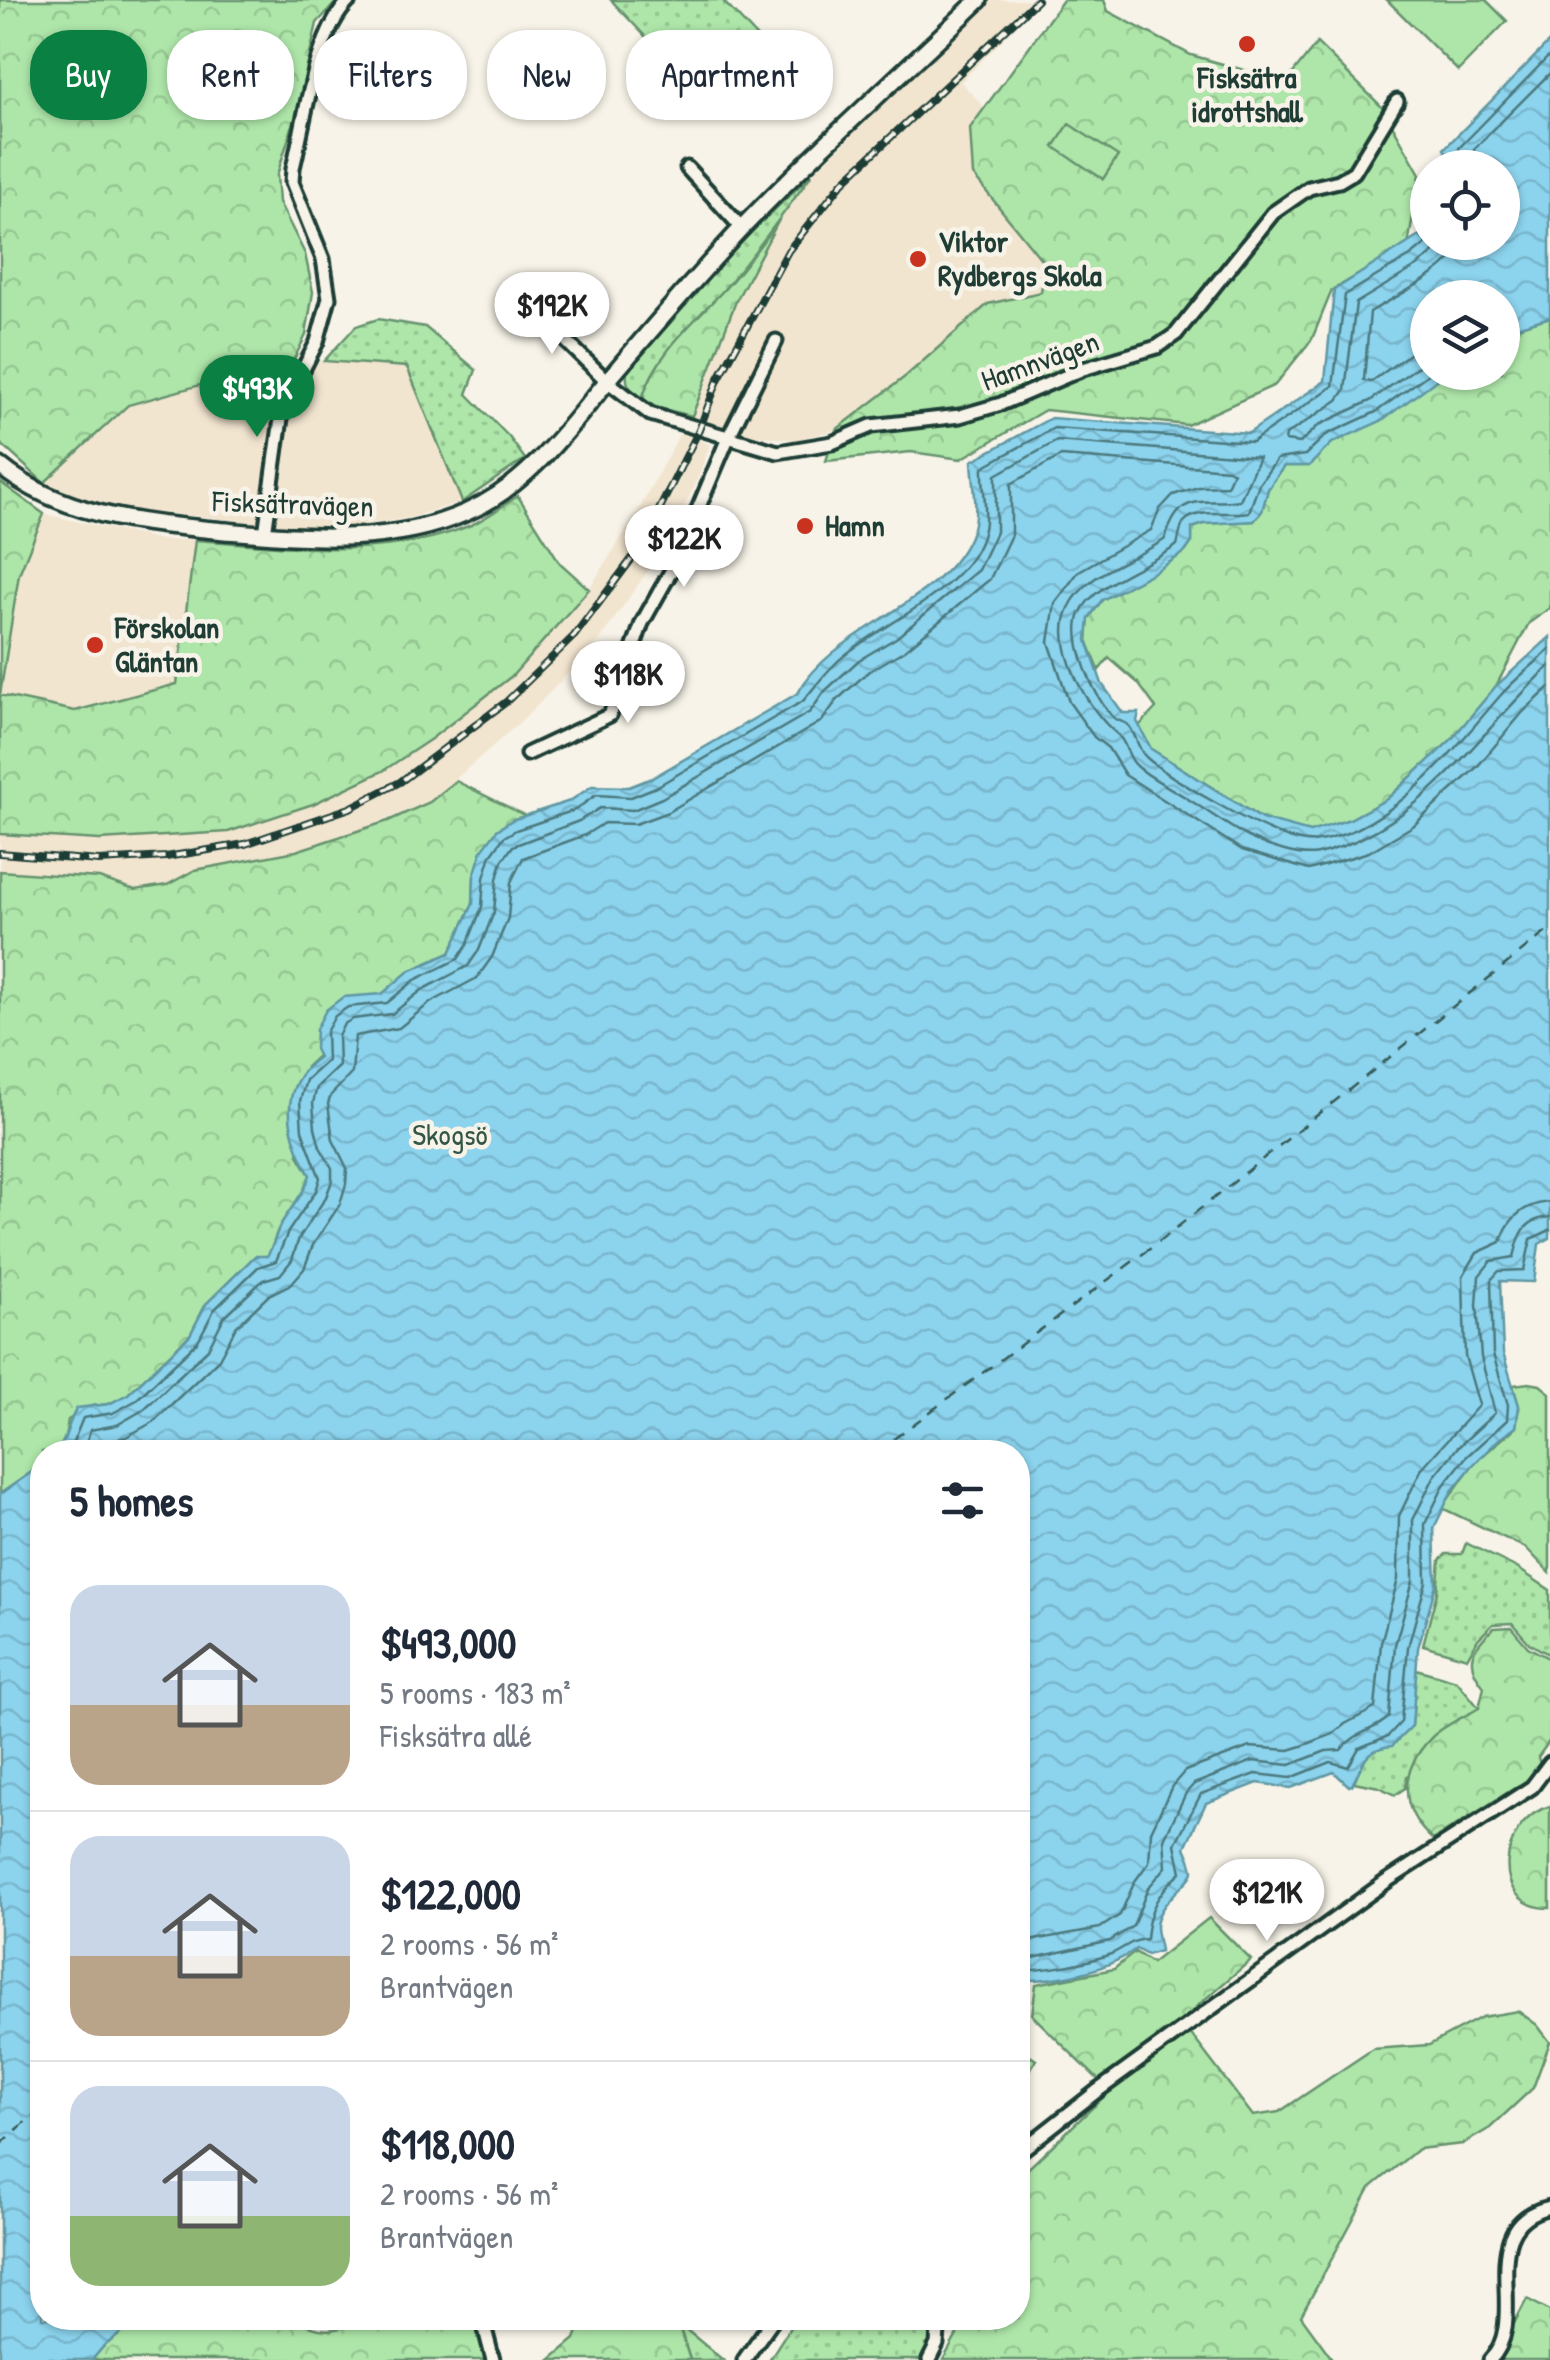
<!DOCTYPE html>
<meta charset="utf-8">
<style>
:root{--surface:#fff;--page:#f2f2f3;--text:#1f2937;--muted:#747a83;--line:#e0e1e3;--accent:#0b8043}
body{margin:0;font-family:"Patrick Hand",sans-serif;background:var(--page);color:var(--text);height:100vh;display:flex;flex-direction:column;font-size:38px;white-space:nowrap}
*{box-sizing:border-box;margin:0}
p{font-size:32px;color:var(--muted)}
.icon{flex:none;width:55px;height:55px;fill:none;stroke:currentColor;stroke-width:2;stroke-linecap:round;stroke-linejoin:round}
.map{position:relative;flex:1;overflow:hidden}
.side{position:absolute;left:30px;top:1440px;width:1000px;height:890px;display:flex;flex-direction:column;background:var(--surface);border-radius:40px;box-shadow:0 2px 8px #0004}
.side>*{flex:none}
.hud{position:absolute;left:30px;top:30px;width:1000px;height:90px;display:flex;gap:20px}
.fabs{position:absolute;left:1410px;top:150px;display:grid;gap:20px}
.fabs a{display:grid;place-items:center;width:110px;height:110px;border-radius:50%;background:var(--surface);box-shadow:0 2px 8px #0004;font-size:50px}
.price{position:absolute;translate:-50% -85px;padding:0 22px;border-radius:35px;background:#fff;color:#222;font-size:32px;line-height:65px;filter:drop-shadow(0 2px 5px #0008)}
.price::after{content:'';position:absolute;left:50%;top:60px;width:30px;height:22px;margin-left:-15px;background:inherit;clip-path:polygon(0 0,100% 0,50% 100%)}
.price.selected{background:var(--accent);color:#fff}
ul{padding:0;list-style:none}
li{display:flex;align-items:center;gap:30px;height:250px;padding:0 40px}
li+li{border-top:2px solid var(--line)}
li span{display:grid;place-items:center;flex:none;width:280px;height:200px;border-radius:30px;color:#555}
li>.icon{margin-inline-start:auto}
span .icon{width:120px;height:120px;fill:#fffc;stroke-width:1}
li b{font-size:42px}
h2{display:flex;justify-content:space-between;align-items:center;height:120px;padding:0 40px;font-size:42px}
.tag{padding:0 35px;border-radius:40px;background:var(--surface);box-shadow:0 2px 8px #0004;font-size:35px;line-height:90px}
.tag.selected{background:var(--accent);color:#fff}
.map>svg:first-child{display:block}
.built{fill:#f2e5d0}
.grass{fill:url(#grass-dots);stroke:#66926e;stroke-width:2.5}
.forest{fill:url(#forest-crowns);stroke:#66926e;stroke-width:2.5}
.garden{fill:#aee6a9;stroke:#66926e;stroke-width:2.5}
.water{fill:url(#water-waves);stroke:#6097a3;stroke-width:2.5}
.lines{fill:none;stroke-linecap:round;stroke-linejoin:round}
.shore{stroke:#4b797e;stroke-width:2.5}
.ferry{stroke:#355b59;stroke-width:2.5;stroke-dasharray:12 10;stroke-linecap:butt}
.street-casing{stroke:#1f3d34;stroke-width:19}
.secondary-casing{stroke:#1f3d34;stroke-width:22}
.street{stroke:#f7f3e8;stroke-width:11}
.secondary{stroke:#f7f3e8;stroke-width:15}
.rail-casing{stroke:#1f3d34;stroke-width:8}
.rail{stroke:#f7f3e8;stroke-width:4;stroke-dasharray:11;stroke-linecap:butt}
.poi-dot{fill:#c8321e;stroke:#f7f3e8;stroke-width:4}
.labels{text-anchor:middle;stroke-width:9;stroke-linejoin:round;paint-order:stroke}
.poi-label{font-size:30px;font-weight:bold;fill:#1f3d34;stroke:#f7f3e8;text-anchor:start}
.street-label{font-size:30px;fill:#1f3d34;stroke:#f7f3e8}
.park-label{font-size:30px;fill:#345646;stroke:#f7f3e8}
</style>
<div class="map">
<svg width="1550" height="2360" viewBox="0 0 1550 2360">
<defs>
<pattern id="grass-dots" width="8" height="8" patternUnits="userSpaceOnUse" patternTransform="scale(2.5)"><rect width="8" height="8" fill="#aee6a9"/><path d="M2 2h.1M6 6h.1" fill="none" stroke="#95c692" stroke-width="1.8" stroke-linecap="round"/></pattern>
<pattern id="forest-crowns" width="20" height="18" patternUnits="userSpaceOnUse" patternTransform="scale(2.5)"><rect width="20" height="18" fill="#aee6a9"/><path d="M2 6a3 3 0 1 1 6 0M12 15a3 3 0 1 1 6 0" fill="none" stroke="#95c692"/></pattern>
<pattern id="water-waves" width="16" height="10" patternUnits="userSpaceOnUse" patternTransform="scale(2.5)"><rect width="16" height="10" fill="#8cd3ed"/><path d="M0 5q4-4 8 0t8 0" fill="none" stroke="#78b6cc"/></pattern>
</defs>
<rect width="100%" height="100%" fill="#f7f3e8"/>
<filter id="ink" filterUnits="userSpaceOnUse"><feTurbulence type="fractalNoise" baseFrequency=".01" numOctaves="2"/><feDisplacementMap in="SourceGraphic" scale="20" xChannelSelector="R" yChannelSelector="G"/><feConvolveMatrix kernelMatrix="1 2 1 2 8 2 1 2 1" color-interpolation-filters="sRGB"/></filter>
<g filter="url(#ink)">
<path class="built" d="M 992,0 L 1041,0 L 961,82 L 984,107 L 970,128 L 973,175 L 1045,264 L 1041,292 L 988,304 L 906,376 L 836,430 L 795,440 L 742,433 L 692,416 L 736,301 L 779,220 L 812,174 Z
M 294,359 L 407,367 L 462,502 L 409,518 L 330,530 L 103,507 L 44,483 L 128,405 Z
M 681,431 L 710,445 L 695,486 L 658,556 L 599,641 L 531,712 L 430,802 L 337,839 L 296,851 L 195,870 L 167,885 L 135,890 L 99,878 L 0,871 L 0,834 L 100,840 L 228,832 L 312,804 L 383,771 L 431,739 L 513,675 L 589,589 L 637,513 Z
M 44,514 L 162,540 L 195,540 L 177,684 L 75,711 L 0,695 L 19,574 Z"/>
<path class="grass" d="M 611,0 L 722,0 L 772,53 C 746,64 722,81 713,108 Z
M 812,174 C 785,212 757,250 726,287 C 695,324 657,351 642,399 C 628,389 624,383 628,365 L 744,239 Z
M 378,319 L 425,327 L 476,370 L 467,394 L 509,437 L 525,459 L 462,502 L 407,367 L 324,361 L 356,326 Z
M 1466,1543 L 1517,1568 L 1550,1590 L 1550,1655 L 1529,1643 L 1512,1623 L 1493,1624 L 1478,1639 L 1467,1658 L 1423,1645 L 1437,1592 L 1440,1560 L 1446,1554 L 1462,1554 Z
M 1416,1669 L 1457,1681 L 1479,1708 L 1407,1776 L 1405,1788 L 1395,1795 L 1379,1787 L 1354,1782 L 1364,1756 L 1412,1726 Z
M 796,2318 L 933,2318 L 934,2336 L 922,2360 L 769,2360 Z
M 678,2323 L 723,2360 L 690,2360 Z"/>
<path class="forest" d="M 0,0 L 338,0 L 317,23 L 297,112 L 277,175 L 279,202 L 305,254 L 313,292 L 306,335 L 294,359 L 128,405 L 44,483 L 0,443 Z
M 1063,0 L 1104,0 L 1108,11 L 1191,55 L 1286,82 L 1317,43 L 1382,107 L 1420,174 L 1408,246 L 1332,290 L 1312,339 L 1275,385 L 1187,425 L 1045,410 L 961,459 L 911,452 L 826,461 L 836,430 L 906,376 L 988,304 L 1041,292 L 1045,264 L 973,175 L 970,128 Z
M 779,220 L 736,301 L 692,416 L 655,407 L 642,399 C 656,355 689,326 720,294 C 742,271 760,245 779,220 Z
M 1550,317 L 1550,608 L 1529,623 L 1496,686 L 1451,740 L 1387,799 L 1350,819 L 1310,833 L 1262,819 L 1151,749 L 1139,726 L 1156,708 L 1138,683 L 1109,658 L 1099,670 L 1087,640 L 1089,618 L 1102,600 L 1156,571 L 1185,552 L 1192,542 L 1192,528 L 1204,524 L 1254,521 L 1262,511 L 1268,489 L 1284,466 L 1309,466 L 1331,443 L 1407,400 L 1446,373 L 1502,372 L 1503,331 Z
M 0,482 L 44,514 L 19,574 L 0,695 L 75,711 L 177,684 L 195,540 C 287,546 383,561 471,525 C 488,518 503,505 518,496 L 560,563 L 589,589 L 513,675 L 431,739 L 383,771 L 313,804 L 228,832 L 100,840 L 0,834 Z
M 456,781 L 526,816 L 512,820 L 474,876 L 473,904 L 450,953 L 409,971 L 306,1067 L 298,1155 L 310,1175 C 304,1195 290,1208 280,1226 C 274,1236 274,1247 267,1257 L 255,1256 L 206,1304 L 190,1335 L 128,1394 L 109,1404 L 92,1406 L 68,1420 L 64,1444 L 56,1452 L 42,1452 L 42,1465 L 0,1494 L 0,871 L 99,878 L 135,890 L 167,885 L 195,870 L 296,851 L 388,821 L 430,802 Z
M 1529,1383 L 1540,1385 L 1550,1393 L 1550,1573 L 1526,1548 L 1442,1508 L 1473,1464 L 1516,1427 L 1519,1406 L 1513,1385 Z
M 1511,1627 L 1528,1647 L 1550,1659 L 1550,1740 L 1538,1757 L 1541,1767 L 1529,1779 L 1433,1840 C 1398,1809 1399,1770 1432,1737 C 1444,1725 1464,1717 1479,1708 L 1484,1687 C 1463,1661 1471,1649 1494,1628 Z
M 1550,1806 L 1550,1908 C 1488,1908 1499,1820 1550,1806 Z
M 1209,1918 L 1251,1960 L 1196,2007 L 1190,2033 L 1253,2116 L 1279,2112 L 1373,2049 L 1429,2045 L 1482,2017 L 1518,2011 L 1537,2025 L 1550,2042 L 1533,2088 L 1490,2128 L 1463,2144 L 1418,2149 L 1370,2188 L 1301,2316 L 1333,2360 L 943,2360 L 957,2335 L 961,2318 L 1018,2318 L 1018,2178 L 1110,2091 L 1032,2015 L 1036,1984 L 1114,1969 L 1135,1952 L 1152,1963 Z
M 1527,2299 L 1550,2311 L 1550,2360 L 1495,2360 Z
M 141,2318 L 296,2318 C 329,2342 345,2323 379,2318 C 410,2313 445,2318 476,2318 L 487,2360 L 92,2360 L 103,2347 Z
M 583,2318 L 680,2318 L 678,2323 L 690,2360 L 550,2360 L 575,2339 Z"/>
<path class="garden" d="M 1387,0 L 1486,0 L 1507,21 L 1458,71 Z
M 1069,124 L 1118,156 L 1103,179 L 1054,147 Z
M 1018,2048 L 1036,2060 L 1018,2090 Z"/>
<path class="water" d="M 1550,41 L 1550,317 L 1503,331 L 1502,298 L 1428,298 L 1428,372 L 1446,373 L 1381,421 L 1332,443 L 1309,466 L 1284,466 L 1268,489 L 1262,511 L 1254,521 L 1204,524 L 1192,528 L 1192,542 L 1185,552 L 1156,571 L 1102,600 L 1089,618 L 1087,640 L 1102,684 L 1123,713 L 1139,713 L 1137,721 L 1151,749 L 1262,819 L 1310,832 L 1350,819 L 1387,799 L 1451,740 L 1496,686 L 1550,637 L 1550,1238 L 1539,1244 L 1534,1282 L 1500,1281 L 1503,1353 L 1519,1406 L 1516,1427 L 1498,1440 L 1473,1465 L 1452,1491 L 1434,1528 L 1436,1584 L 1418,1648 L 1412,1726 L 1392,1746 C 1365,1748 1363,1764 1352,1785 L 1349,1786 L 1334,1772 L 1291,1788 L 1258,1783 L 1206,1803 L 1185,1847 C 1187,1853 1193,1864 1193,1871 C 1193,1881 1157,1902 1156,1926 C 1156,1934 1159,1943 1160,1951 L 1147,1955 L 1136,1949 C 1105,1972 1056,1981 1018,1980 L 1018,1452 L 56,1452 C 68,1439 67,1423 77,1408 L 109,1404 L 128,1394 L 190,1335 L 206,1304 L 255,1256 L 267,1256 C 274,1246 275,1236 280,1226 C 290,1208 304,1195 310,1175 C 287,1134 276,1088 319,1057 L 315,1049 L 316,1029 L 326,1010 L 343,997 L 382,994 L 409,971 L 450,953 L 473,904 L 474,876 L 482,850 L 497,830 L 512,820 L 570,801 L 592,786 L 629,787 L 652,778 L 798,693 C 834,626 947,604 972,531 C 979,512 973,482 972,461 L 1051,418 L 1249,433 L 1325,381 L 1334,290 L 1427,231 L 1428,242 L 1502,242 L 1502,168 L 1455,167 L 1444,149 Z
M 42,1465 L 42,2318 L 141,2318 L 103,2347 L 92,2360 L 0,2360 L 0,1494 Z"/>
<g class="lines">
<path class="shore" d="M 1463,168 L 1459,148 L 1550,55
M 1475,168 L 1474,149 L 1550,73
M 1428,340 L 1371,382 L 1364,380 L 1370,312 C 1399,294 1448,273 1463,242
M 1428,359 L 1370,401 L 1319,425 L 1300,443 L 1285,441 L 1286,435 L 1338,400 L 1345,390 L 1356,303 L 1419,265 L 1446,242
M 1431,372 L 1376,412 L 1326,435 L 1305,455 L 1277,459 L 1259,484 L 1249,512 C 1231,516 1197,507 1184,522 C 1180,527 1179,539 1177,545 C 1151,566 1092,583 1080,614 C 1069,640 1094,699 1114,718 C 1117,721 1123,721 1127,724 C 1136,732 1137,749 1146,757 C 1169,779 1283,846 1313,842 C 1392,832 1452,751 1500,696 C 1515,679 1534,665 1550,649
M 69,1452 L 83,1418 L 113,1413 L 135,1401 L 198,1341 L 214,1310 L 258,1267 L 276,1261 L 288,1232 L 316,1191 L 320,1178 L 302,1130 L 300,1101 L 306,1080 L 327,1061 L 326,1032 L 335,1016 L 348,1007 L 387,1003 L 415,980 L 458,959 L 467,945 L 482,907 L 484,878 L 491,855 L 504,837 L 516,830 L 575,810 L 596,795 L 631,797 L 656,787 L 803,701 C 819,682 829,667 850,651 C 891,620 973,585 984,529 C 988,509 982,487 983,467 L 1054,428 L 1252,442 L 1333,386 L 1345,295 L 1412,255 L 1428,242
M 84,1452 L 90,1430 L 117,1425 L 143,1410 L 208,1349 L 224,1317 L 263,1280 L 280,1275 L 292,1260 L 299,1238 L 326,1197 L 332,1181 L 332,1168 L 320,1147 L 315,1128 L 313,1103 L 317,1087 L 339,1066 L 338,1036 L 344,1024 L 353,1019 L 392,1014 L 422,990 L 468,966 L 479,950 L 494,912 L 497,879 L 502,861 L 513,846 L 579,821 L 600,808 L 633,810 L 662,798 L 810,712 L 825,691 L 859,660 L 896,638 L 978,570 L 996,532 L 996,475 L 1057,441 L 1259,457 L 1240,500 C 1199,506 1181,489 1165,539 C 1135,561 1086,571 1069,608 C 1051,647 1088,711 1117,734 C 1127,742 1127,758 1137,766 C 1151,779 1172,788 1188,799 C 1209,812 1230,828 1252,839 C 1269,847 1300,858 1318,854 C 1423,827 1475,736 1550,666
M 100,1452 L 104,1443 L 126,1437 L 153,1422 L 219,1359 L 236,1327 L 269,1295 L 291,1284 L 304,1269 L 313,1245 L 340,1204 L 346,1184 L 347,1168 L 333,1140 L 328,1104 L 331,1095 L 352,1073 L 355,1036 L 399,1028 L 430,1003 L 477,978 L 492,957 L 508,918 L 511,882 L 523,858 L 585,835 L 604,823 L 635,824 L 668,812 L 822,721 L 837,700 L 868,672 L 905,650 L 990,579 L 1011,535 L 1011,484 L 1061,456 L 1228,469 L 1233,472 L 1227,486 L 1198,487 L 1173,495 L 1160,509 L 1151,530 L 1079,571 L 1055,603 L 1049,642 L 1069,702 L 1094,737 L 1108,748 L 1125,775 L 1242,850 L 1309,870 L 1369,852 L 1413,826 L 1478,766 L 1523,712 L 1550,687
M 1018,1943 L 1100,1928 L 1120,1915 L 1135,1881 L 1149,1862 L 1151,1831 L 1172,1786 L 1185,1771 L 1250,1747 L 1289,1750 L 1302,1746 L 1333,1734 L 1345,1724 L 1375,1708 L 1381,1643 L 1398,1579 L 1399,1516 L 1422,1468 L 1479,1405 L 1465,1356 L 1463,1276 L 1477,1253 L 1501,1242 C 1508,1218 1524,1204 1550,1202
M 1018,1958 L 1033,1958 L 1110,1941 L 1133,1926 L 1148,1888 L 1166,1867 L 1164,1839 L 1186,1793 L 1194,1784 L 1253,1761 L 1290,1765 L 1326,1751 L 1341,1750 C 1354,1732 1375,1731 1389,1717 L 1395,1645 L 1413,1581 L 1413,1520 L 1434,1477 L 1457,1448 L 1495,1413 L 1481,1357 L 1477,1305 L 1479,1276 L 1491,1261 L 1514,1257 C 1519,1235 1524,1219 1550,1217
M 1018,1971 C 1047,1970 1083,1964 1111,1954 C 1125,1948 1131,1940 1146,1939 C 1148,1910 1159,1891 1181,1872 L 1175,1844 L 1201,1794 L 1256,1774 L 1291,1778 L 1331,1762 L 1348,1767 L 1359,1748 L 1388,1736 L 1401,1722 L 1408,1647 L 1426,1582 L 1425,1524 L 1444,1485 L 1466,1457 L 1507,1420 L 1508,1405 L 1493,1354 L 1491,1280 L 1499,1271 L 1524,1270 L 1531,1239 L 1550,1230"/>
<path class="ferry" d="M 876,1452 L 1155,1245 L 1550,929
M 0,2145 L 42,2107"/>
<defs>
<path id="street" d="M 687,168 L 742,228
M 527,303 L 607,381 L 650,414 L 778,452 L 832,443 L 871,426 L 960,416 L 1001,404 L 1083,369 L 1157,347 L 1176,334 L 1273,213 L 1309,188 L 1339,181 L 1354,172 L 1397,101
M 265,534 L 282,411 L 317,342 L 329,298 L 323,259 L 292,182 L 293,168 C 305,120 315,33 350,0
M 527,754 L 610,715 L 642,623 L 674,566 L 728,438 L 776,341
M 1018,2153 L 1096,2092 L 1387,1881 L 1532,1787 L 1550,1763
M 482,2318 L 493,2360
M 744,2360 L 774,2318
M 929,2360 L 937,2344 L 939,2318
M 1490,2360 C 1532,2319 1470,2225 1550,2207"/>
<path id="secondary" d="M 0,466 C 60,515 139,523 214,530 C 299,537 386,548 467,512 C 531,484 570,425 614,373 C 655,325 696,277 739,231 C 815,151 899,77 979,0"/>
</defs>
<use href="#street" class="street-casing"/>
<use href="#secondary" class="secondary-casing"/>
<use href="#street" class="street"/>
<use href="#secondary" class="secondary"/>
<defs>
<path id="rail" d="M 0,853 L 99,861 L 166,857 L 245,844 L 350,808 L 400,782 L 506,702 L 574,636 L 640,548 L 699,430 L 718,380 L 788,251 L 843,182 L 1037,0"/>
</defs>
<use href="#rail" class="rail-casing"/>
<use href="#rail" class="rail"/>
</g>
</g>
<g class="poi-dot">
<circle cx="1247" cy="44" r="10"/>
<circle cx="918" cy="259" r="10"/>
<circle cx="805" cy="526" r="10"/>
<circle cx="95" cy="645" r="10"/>
</g>
<g class="labels">
<g class="poi-label">
<text x="1247" y="88" text-anchor="middle">Fisksätra<tspan x="1247" dy="34">idrottshall</tspan></text>
<text x="938" y="252">Viktor<tspan x="938" dy="34">Rydbergs Skola</tspan></text>
<text x="825" y="536">Hamn</text>
<text x="115" y="638">Förskolan<tspan x="115" dy="34">Gläntan</tspan></text>
</g>
<g class="street-label">
<text transform="translate(1040 361) rotate(-20)" y="10">Hamnvägen</text>
<text transform="translate(293 504) rotate(2)" y="10">Fisksätravägen</text>
</g>
<g class="park-label">
<text x="450" y="1145">Skogsö</text>
</g>
</g>
</svg>
<div class="fabs">
<a><svg class="icon" aria-label="locate" viewBox="0 0 24 24"><circle cx="12" cy="12" r="6"/><path d="M12 2v4M12 18v4M2 12h4M18 12h4"/></svg></a>
<a><svg class="icon" aria-label="layers" viewBox="0 0 24 24"><path d="M12 4l9 5-9 5-9-5zM3 14l9 5 9-5"/></svg></a>
</div>
<b class="price" style="left:552px;top:357px">$192K</b>
<b class="price selected" style="left:257px;top:440px">$493K</b>
<b class="price" style="left:684px;top:590px">$122K</b>
<b class="price" style="left:628px;top:726px">$118K</b>
<b class="price" style="left:1267px;top:1944px">$121K</b>
<div class="hud">
<a class="tag selected">Buy</a>
<a class="tag">Rent</a>
<a class="tag">Filters</a>
<a class="tag">New</a>
<a class="tag">Apartment</a>
</div>
<section class="side">
<h2>5 homes<svg class="icon" aria-label="filters" viewBox="0 0 24 24"><path d="M4 7h16M4 17h16"/><circle cx="9" cy="7" r="2"/><circle cx="15" cy="17" r="2"/></svg></h2>
<ul>
<li><span style="background:linear-gradient(#c9d6e8 60%,#b9a48a 0)"><svg class="icon" aria-label="home" viewBox="0 0 24 24"><path d="M3 11l9-7 9 7M6 9v11h12V9"/></svg></span><div><b>$493,000</b><p>5 rooms · 183 m²</p><p>Fisksätra allé</p></div></li>
<li><span style="background:linear-gradient(#c9d6e8 60%,#b9a48a 0)"><svg class="icon" aria-label="home" viewBox="0 0 24 24"><path d="M3 11l9-7 9 7M6 9v11h12V9"/></svg></span><div><b>$122,000</b><p>2 rooms · 56 m²</p><p>Brantvägen</p></div></li>
<li><span style="background:linear-gradient(#c9d6e8 65%,#8fb573 0)"><svg class="icon" aria-label="home" viewBox="0 0 24 24"><path d="M3 11l9-7 9 7M6 9v11h12V9"/></svg></span><div><b>$118,000</b><p>2 rooms · 56 m²</p><p>Brantvägen</p></div></li>
</ul>
</section>
</div>
